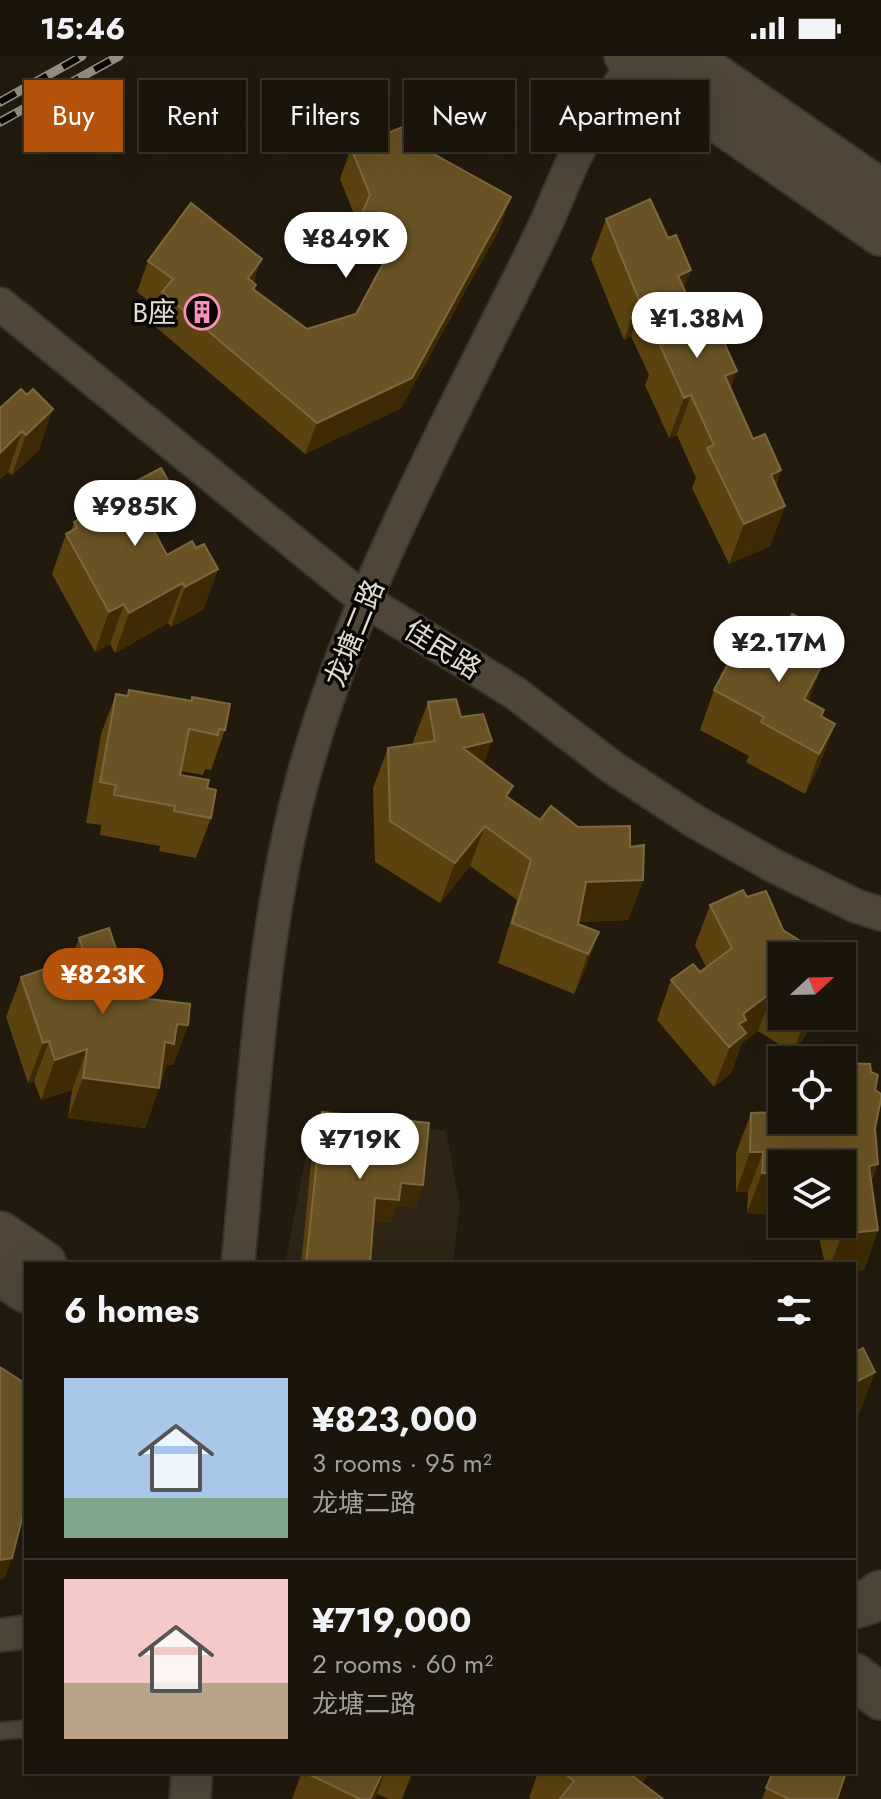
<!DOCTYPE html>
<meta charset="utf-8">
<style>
:root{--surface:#1a140a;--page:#231d13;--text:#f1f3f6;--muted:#9f9e9c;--line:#38332b;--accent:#b45309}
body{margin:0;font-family:Jost,"Noto Sans SC",sans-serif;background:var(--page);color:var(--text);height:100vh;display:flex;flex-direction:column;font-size:30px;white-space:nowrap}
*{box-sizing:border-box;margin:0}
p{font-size:26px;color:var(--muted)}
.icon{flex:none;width:44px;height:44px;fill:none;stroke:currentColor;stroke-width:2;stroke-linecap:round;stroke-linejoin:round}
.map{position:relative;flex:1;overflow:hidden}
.side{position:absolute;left:24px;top:1206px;width:832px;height:512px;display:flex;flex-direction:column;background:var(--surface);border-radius:0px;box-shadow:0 8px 32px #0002,0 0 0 2px var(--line)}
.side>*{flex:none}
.banner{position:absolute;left:24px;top:24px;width:834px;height:72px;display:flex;gap:16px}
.needle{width:52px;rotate:68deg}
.controls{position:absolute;left:768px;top:886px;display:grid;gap:16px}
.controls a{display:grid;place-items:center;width:88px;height:88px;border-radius:0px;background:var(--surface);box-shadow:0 8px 32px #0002,0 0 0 2px var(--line);font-size:40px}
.price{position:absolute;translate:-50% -68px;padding:0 18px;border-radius:28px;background:#fff;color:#222;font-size:26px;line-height:52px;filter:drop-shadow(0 2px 4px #0008)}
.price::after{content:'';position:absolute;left:50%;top:48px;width:24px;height:18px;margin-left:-12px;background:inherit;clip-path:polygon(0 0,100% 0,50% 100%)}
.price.current{background:var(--accent);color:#fff}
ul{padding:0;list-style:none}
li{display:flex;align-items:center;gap:24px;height:200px;padding:0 40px}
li+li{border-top:2px solid var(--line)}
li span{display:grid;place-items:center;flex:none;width:224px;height:160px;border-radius:0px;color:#555}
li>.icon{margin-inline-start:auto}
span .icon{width:96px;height:96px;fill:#fffc;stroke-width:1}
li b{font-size:34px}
h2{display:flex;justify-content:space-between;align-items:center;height:96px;padding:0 40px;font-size:34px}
.tag{padding:0 28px;border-radius:0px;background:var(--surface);box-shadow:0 8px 32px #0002,0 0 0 2px var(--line);font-size:28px;line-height:72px}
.tag.current{background:var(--accent);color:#fff}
.status{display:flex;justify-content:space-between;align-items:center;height:56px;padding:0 40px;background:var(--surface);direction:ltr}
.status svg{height:22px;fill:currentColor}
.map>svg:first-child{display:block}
.education{fill:#2e2515}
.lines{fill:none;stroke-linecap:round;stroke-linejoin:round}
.service-casing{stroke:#3a342e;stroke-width:20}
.minor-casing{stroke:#3a342e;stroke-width:36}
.tertiary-casing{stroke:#3a342e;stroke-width:44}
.secondary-casing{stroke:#3a342e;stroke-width:48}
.service{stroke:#4f4638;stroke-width:16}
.minor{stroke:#4f4638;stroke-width:32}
.tertiary{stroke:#4f4638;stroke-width:40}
.secondary{stroke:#4f4638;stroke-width:44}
.rail-casing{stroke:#938d83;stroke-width:9}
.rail{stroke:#080603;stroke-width:6;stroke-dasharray:18;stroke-linecap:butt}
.wall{fill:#5b430f}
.shaded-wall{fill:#3e2b05}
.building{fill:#695324;stroke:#7c683f;stroke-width:2}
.labels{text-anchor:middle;stroke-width:7;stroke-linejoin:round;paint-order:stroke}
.poi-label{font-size:28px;fill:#e1dcd3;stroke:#080603;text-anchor:end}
.street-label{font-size:28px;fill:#e1dcd3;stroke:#080603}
</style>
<div class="status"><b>15:46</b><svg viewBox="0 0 49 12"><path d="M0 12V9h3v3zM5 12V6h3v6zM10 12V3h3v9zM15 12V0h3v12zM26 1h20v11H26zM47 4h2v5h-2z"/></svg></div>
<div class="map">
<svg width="881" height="1743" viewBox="0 0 881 1743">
<rect width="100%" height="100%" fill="#221a0d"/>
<path class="education" d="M 314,1058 L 446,1075 L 460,1149 L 453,1208 L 285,1208 Z"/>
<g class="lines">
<defs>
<path id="service" d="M 0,1675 L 26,1673"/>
<path id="minor" d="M 0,248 L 366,545 L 515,637 L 612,711 L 694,765 L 774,810 L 856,850 L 881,858
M 238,1208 C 253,1050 260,887 300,733 C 342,573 418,426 491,279 C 510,241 530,202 548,163 C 561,134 572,102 589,75 C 604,49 623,24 640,0
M 0,1579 L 26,1576"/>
<path id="tertiary" d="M 190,1743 L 192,1716"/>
<path id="secondary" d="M 627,0 L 881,177
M 685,0 L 881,136
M 0,1178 L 44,1208
M 0,1216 L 26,1234
M 854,1550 L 870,1545 L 881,1537
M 854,1620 L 881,1641"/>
</defs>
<use href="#service" class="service-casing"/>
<use href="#minor" class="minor-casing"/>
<use href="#tertiary" class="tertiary-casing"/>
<use href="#secondary" class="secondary-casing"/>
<use href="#service" class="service"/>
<use href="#minor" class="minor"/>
<use href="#tertiary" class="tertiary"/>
<use href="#secondary" class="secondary"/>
<defs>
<path id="rail" d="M 0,46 L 82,0
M 0,66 L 119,0"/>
</defs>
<use href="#rail" class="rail-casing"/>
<use href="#rail" class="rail"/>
</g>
<path class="wall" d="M 351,92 L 432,97 L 500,172 L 401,352 L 305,398 L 151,267 L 157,251 L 137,236 L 148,205 L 253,226 L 256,229 L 254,234 L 307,273 L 356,258 L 383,209 L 348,192 L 358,168 L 340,123 Z
M 606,163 L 684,232 L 753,383 L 781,414 L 776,429 L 785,450 L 770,490 L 729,508 L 692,432 L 696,422 L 677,379 L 669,382 L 645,329 L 649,319 L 631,280 L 624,284 L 591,203 Z
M 0,352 L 39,394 L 12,419 L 8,416 L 0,423 Z
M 127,430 L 174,435 L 157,481 L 167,499 L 218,513 L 203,554 L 171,571 L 168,567 L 115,597 L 110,588 L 95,596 L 52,518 L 66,478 L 71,475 L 74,466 L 125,437 Z
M 806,588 L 813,607 L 821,611 L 808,645 L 824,654 L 822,661 L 820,708 L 805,738 L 746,706 L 749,700 L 700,674 L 714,634 L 775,589 Z
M 129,634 L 191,645 L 192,641 L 225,674 L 211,714 L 205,713 L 203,719 L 181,715 L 180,719 L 207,732 L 211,762 L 196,802 L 159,795 L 160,790 L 100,779 L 101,769 L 86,767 L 101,678 L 116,638 L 126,640 Z
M 428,646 L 461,661 L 484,708 L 509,742 L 540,764 L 578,771 L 630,791 L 643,824 L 628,864 L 579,866 L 578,868 L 599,876 L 584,916 L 574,938 L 498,907 L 517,844 L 470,810 L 440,847 L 375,806 L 373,732 L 388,692 L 413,688 L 413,686 Z
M 710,849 L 782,900 L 782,960 L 817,960 L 815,965 L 793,997 L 758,975 L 742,987 L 731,1017 L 714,1031 L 657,964 L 671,924 L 700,916 L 706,911 L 695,889 Z
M 79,882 L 132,941 L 188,969 L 173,1009 L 167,1009 L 145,1072 L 68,1062 L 72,1034 L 41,1044 L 34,1025 L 28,1027 L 6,961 L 21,921 L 71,904 Z
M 871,1016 L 875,1034 L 875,1072 L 871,1127 L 878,1174 L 864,1214 L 854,1215 L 854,1208 L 825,1208 L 816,1168 L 842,1168 L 842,1108 L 747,1157 L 748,1136 L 736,1136 L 736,1097 L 751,1057 L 842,1064 Z
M 322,1056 L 416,1151 L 397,1149 L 391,1166 L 373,1164 L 370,1208 L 301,1208 L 314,1078 Z
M 298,1716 L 413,1716 L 402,1743 L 389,1743 L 377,1738 L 375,1743 L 292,1743 L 301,1718 Z
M 538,1716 L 650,1716 L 642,1727 L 663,1743 L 531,1743 L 529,1742 Z
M 773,1716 L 837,1743 L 762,1743 Z"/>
<path class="shaded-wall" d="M 511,141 L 500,172 L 401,352 L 305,398 L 317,367 Z
M 262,203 L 251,233 L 248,222 Z
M 691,214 L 676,254 L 678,220 Z
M 646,240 L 631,280 L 624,284 L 639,244 Z
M 737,315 L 722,355 L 725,320 Z
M 691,339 L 677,379 L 669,382 L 684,342 Z
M 53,353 L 39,394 L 12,419 L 26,379 Z
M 22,375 L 8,416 L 0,423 L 0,397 Z
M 781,414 L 767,454 L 771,419 Z
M 174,435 L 171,444 L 156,484 L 145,459 L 168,439 Z
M 785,450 L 770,490 L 729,508 L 744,468 Z
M 218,513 L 203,554 L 171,571 L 185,531 Z
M 183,527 L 168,567 L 115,597 L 129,557 Z
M 124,548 L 110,588 L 95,596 L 109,556 Z
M 821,611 L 806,652 L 789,683 L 804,643 Z
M 835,668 L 820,708 L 805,738 L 819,698 Z
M 492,685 L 478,725 L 463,692 Z
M 485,770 L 470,810 L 440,847 L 455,807 Z
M 643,824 L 628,864 L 571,866 L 586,826 Z
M 599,876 L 584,916 L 574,938 L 588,898 Z
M 773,935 L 758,975 L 742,987 L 731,1017 L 714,1031 L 743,958 Z
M 806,960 L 817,960 L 815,965 L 793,997 Z
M 177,968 L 188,969 L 173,1009 L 167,1009 L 160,1028 L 165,986 Z
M 49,985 L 34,1025 L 28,1027 L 43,987 Z
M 87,993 L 72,1034 L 41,1044 L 55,1004 Z
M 83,1022 L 159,1032 L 145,1072 L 68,1062 Z
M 750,1096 L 763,1096 L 748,1136 L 736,1136 Z
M 878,1108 L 864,1148 L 869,1110 Z
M 762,1117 L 782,1118 L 782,1160 L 747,1157 Z
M 401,1127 L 423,1129 L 416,1151 L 397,1149 L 391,1166 L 367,1163 L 375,1142 Z
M 878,1174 L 864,1214 L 854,1215 L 854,1208 L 831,1208 L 842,1178 Z
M 875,1316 L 860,1356 L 854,1360 L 854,1327 Z
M 12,1502 L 4,1523 L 0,1524 L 0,1504 Z
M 383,1716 L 385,1716 L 377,1738 L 375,1743 L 370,1743 Z
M 412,1716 L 413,1716 L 402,1743 Z
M 634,1716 L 650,1716 L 629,1743 L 631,1719 Z"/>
<path class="building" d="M 422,63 L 432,97 L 511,141 L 412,322 L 317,367 L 162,236 L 173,223 L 148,205 L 191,147 L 262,203 L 248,222 L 256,229 L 253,233 L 307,273 L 356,258 L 398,180 L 360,162 L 370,139 L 351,92 Z
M 650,143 L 668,182 L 676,179 L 691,214 L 678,220 L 708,285 L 721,280 L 737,315 L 725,320 L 753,383 L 765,378 L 781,414 L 771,419 L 785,450 L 744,468 L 707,392 L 714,389 L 691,339 L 684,342 L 660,289 L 666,286 L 646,240 L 639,244 L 606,163 Z
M 21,333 L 27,339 L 33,333 L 53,353 L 26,379 L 22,375 L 0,397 L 0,352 Z
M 161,412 L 174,435 L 168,439 L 171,444 L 145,459 L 167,499 L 192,485 L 196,492 L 204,488 L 218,513 L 185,531 L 183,527 L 129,557 L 124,548 L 109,556 L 66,478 L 77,472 L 74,466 L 129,434 L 127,430 Z
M 792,558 L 813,569 L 804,586 L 818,594 L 812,606 L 821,611 L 804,643 L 824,654 L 821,660 L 835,668 L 819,698 L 761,666 L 764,661 L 714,634 L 746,574 L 775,589 Z
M 129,634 L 192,645 L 192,641 L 230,648 L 225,674 L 219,673 L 218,679 L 189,673 L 180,719 L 209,724 L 207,732 L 216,734 L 211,762 L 174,755 L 175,750 L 114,739 L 116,729 L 100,726 L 116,638 L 128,640 Z
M 456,643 L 461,661 L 483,658 L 492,685 L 463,692 L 513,730 L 506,740 L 540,764 L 551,750 L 578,771 L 630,770 L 630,791 L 644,789 L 643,824 L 586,826 L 578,868 L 599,876 L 588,898 L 512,867 L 531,804 L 485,770 L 455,807 L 390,765 L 388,692 L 435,685 L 428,646 Z
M 743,834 L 747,841 L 766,835 L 783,874 L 824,900 L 782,900 L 782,941 L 773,935 L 743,958 L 746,964 L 739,968 L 746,977 L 729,991 L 671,924 L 693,908 L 700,916 L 732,892 L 710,849 Z
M 109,872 L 132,941 L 190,948 L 188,969 L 177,968 L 174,988 L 165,986 L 159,1032 L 83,1022 L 87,993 L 55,1004 L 49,985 L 43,987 L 21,921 L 85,899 L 79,882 Z
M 842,1007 L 870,1008 L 871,1016 L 878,1019 L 875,1034 L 881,1038 L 881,1043 L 875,1072 L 878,1108 L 869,1110 L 878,1174 L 842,1178 L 840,1168 L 842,1168 L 842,1108 L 782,1108 L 782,1118 L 762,1117 L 763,1096 L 750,1096 L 751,1057 L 782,1056 L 782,1064 L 842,1064 Z
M 322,1056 L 429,1067 L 423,1129 L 401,1127 L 399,1144 L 375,1142 L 370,1208 L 306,1208 Z
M 566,1205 L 597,1205 L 597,1208 L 566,1208 Z
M 863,1292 L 875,1316 L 854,1327 L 854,1297 Z
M 0,1311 L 26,1328 L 26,1447 L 12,1502 L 0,1504 Z
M 304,1716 L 383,1716 L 370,1743 L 360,1743 Z
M 563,1716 L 634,1716 L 631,1719 L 663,1743 L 560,1743 L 574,1725 Z
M 773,1716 L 846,1716 L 837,1743 L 789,1743 L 766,1732 Z"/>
<defs>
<symbol id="building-ring" viewBox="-11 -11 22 22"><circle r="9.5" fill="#080603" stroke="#fe8ebc" stroke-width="1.5"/><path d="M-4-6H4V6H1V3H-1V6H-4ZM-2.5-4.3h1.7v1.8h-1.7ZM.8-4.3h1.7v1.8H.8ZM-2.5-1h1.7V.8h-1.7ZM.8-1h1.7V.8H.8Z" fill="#fe8ebc"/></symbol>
</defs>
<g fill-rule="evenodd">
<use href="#building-ring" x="182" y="236" width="40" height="40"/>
</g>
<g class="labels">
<g class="poi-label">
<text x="176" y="266">B座</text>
</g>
<g class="street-label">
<text transform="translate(354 577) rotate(-68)" y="10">龙塘二路</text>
<text transform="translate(443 593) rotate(32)" y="10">佳民路</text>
</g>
</g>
</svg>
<div class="controls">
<a><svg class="needle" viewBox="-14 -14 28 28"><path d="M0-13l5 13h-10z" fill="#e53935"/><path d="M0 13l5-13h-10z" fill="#9f9e9c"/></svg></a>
<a><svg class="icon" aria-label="locate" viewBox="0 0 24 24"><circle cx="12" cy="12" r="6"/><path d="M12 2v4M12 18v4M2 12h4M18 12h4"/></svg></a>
<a><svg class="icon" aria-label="layers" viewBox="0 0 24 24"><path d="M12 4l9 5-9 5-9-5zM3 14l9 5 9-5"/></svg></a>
</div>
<b class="price" style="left:346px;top:224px">¥849K</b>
<b class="price" style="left:697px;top:304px">¥1.38M</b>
<b class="price" style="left:135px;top:492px">¥985K</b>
<b class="price" style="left:779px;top:628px">¥2.17M</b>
<b class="price current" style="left:103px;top:960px">¥823K</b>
<b class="price" style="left:360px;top:1125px">¥719K</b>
<div class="banner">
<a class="tag current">Buy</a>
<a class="tag">Rent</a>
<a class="tag">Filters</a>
<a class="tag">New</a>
<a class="tag">Apartment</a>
</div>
<section class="side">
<h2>6 homes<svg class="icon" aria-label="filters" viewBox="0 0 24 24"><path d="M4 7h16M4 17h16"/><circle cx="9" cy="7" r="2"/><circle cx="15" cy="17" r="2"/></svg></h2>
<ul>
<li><span style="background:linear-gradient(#a9c7e8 75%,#7fa58c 0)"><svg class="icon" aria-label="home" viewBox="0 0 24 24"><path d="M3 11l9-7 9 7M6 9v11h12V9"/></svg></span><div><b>¥823,000</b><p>3 rooms · 95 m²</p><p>龙塘二路</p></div></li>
<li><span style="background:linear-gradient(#f6c9c9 65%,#b9a48a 0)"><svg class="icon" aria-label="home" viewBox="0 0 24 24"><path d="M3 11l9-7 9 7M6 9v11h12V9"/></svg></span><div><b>¥719,000</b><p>2 rooms · 60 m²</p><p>龙塘二路</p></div></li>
</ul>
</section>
</div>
